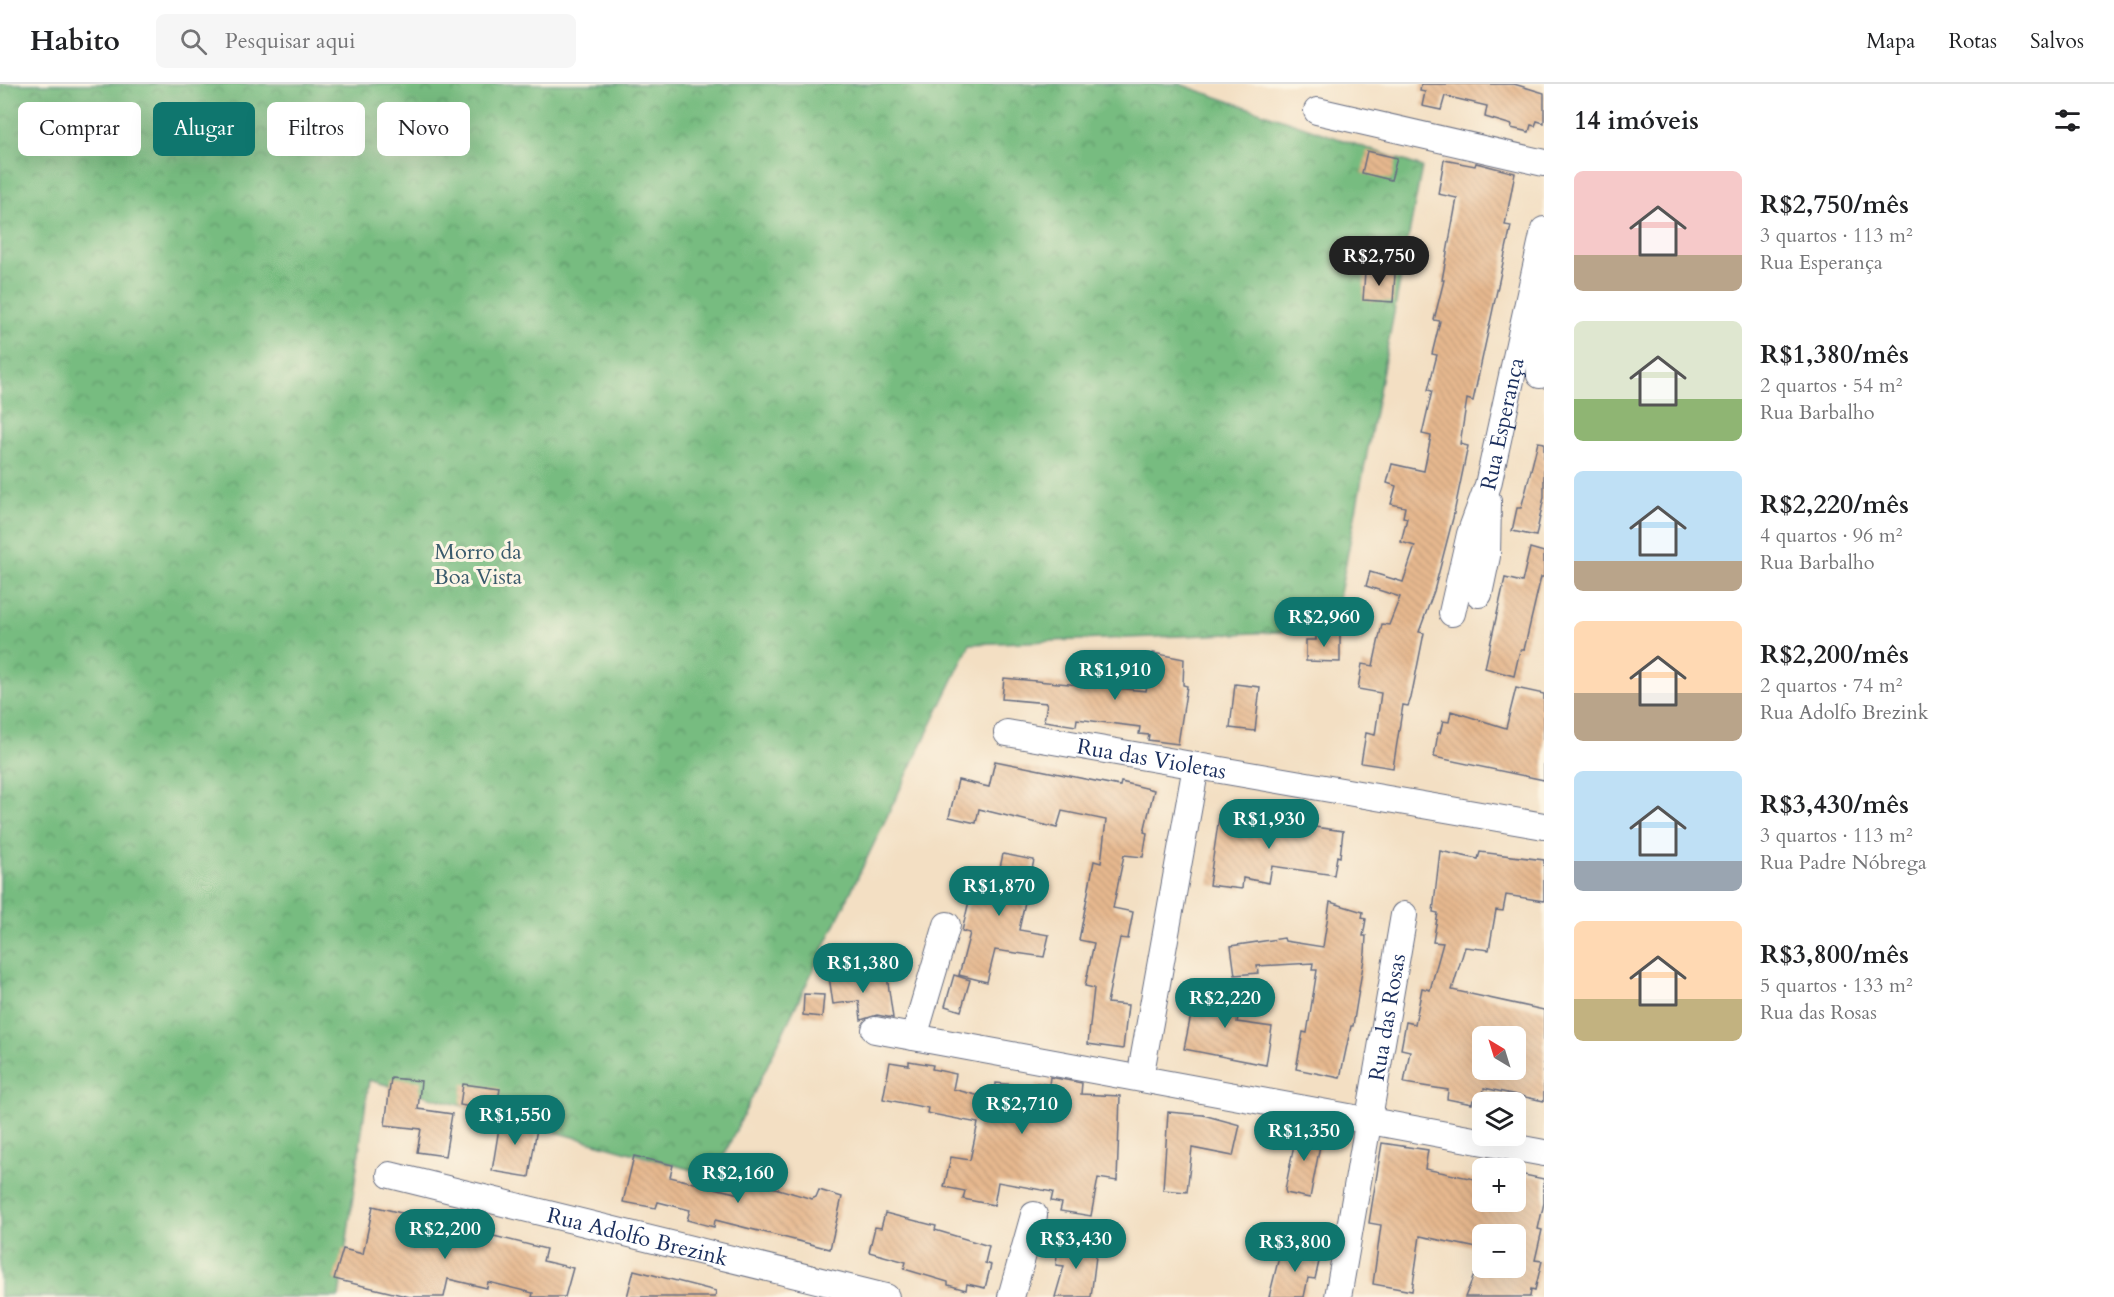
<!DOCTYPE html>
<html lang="pt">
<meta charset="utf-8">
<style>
:root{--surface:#fff;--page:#f6f6f6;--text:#202124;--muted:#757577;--line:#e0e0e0;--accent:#0f766e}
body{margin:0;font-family:Cardo,serif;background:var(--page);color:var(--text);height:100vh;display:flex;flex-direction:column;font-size:22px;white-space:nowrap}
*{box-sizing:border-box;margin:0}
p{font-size:20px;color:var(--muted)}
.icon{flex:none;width:33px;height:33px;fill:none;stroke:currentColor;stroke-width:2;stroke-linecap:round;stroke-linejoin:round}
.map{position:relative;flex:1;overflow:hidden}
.panel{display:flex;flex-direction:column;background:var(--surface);width:570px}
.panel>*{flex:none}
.banner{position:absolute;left:18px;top:18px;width:570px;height:54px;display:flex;gap:12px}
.needle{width:39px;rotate:322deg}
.tools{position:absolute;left:1472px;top:942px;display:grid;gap:12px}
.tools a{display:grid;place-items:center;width:54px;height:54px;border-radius:9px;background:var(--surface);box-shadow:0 6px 24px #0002;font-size:30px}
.price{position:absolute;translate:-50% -51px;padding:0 14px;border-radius:21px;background:var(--accent);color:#fff;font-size:20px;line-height:39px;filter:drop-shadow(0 2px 3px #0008)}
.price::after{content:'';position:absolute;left:50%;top:36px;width:18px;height:14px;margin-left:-9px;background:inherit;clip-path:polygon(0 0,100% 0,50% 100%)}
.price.current{background:#222;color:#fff}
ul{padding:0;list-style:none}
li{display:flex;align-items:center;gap:18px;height:150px;padding:0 30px}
li span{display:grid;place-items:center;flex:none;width:168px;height:120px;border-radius:9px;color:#555}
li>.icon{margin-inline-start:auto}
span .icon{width:72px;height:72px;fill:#fffc;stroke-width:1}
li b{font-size:26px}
h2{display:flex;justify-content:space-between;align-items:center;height:72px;padding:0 30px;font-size:26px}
.tag{padding:0 21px;border-radius:9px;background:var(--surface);box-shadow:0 6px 24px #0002;font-size:21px;line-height:54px}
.tag.current{background:var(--accent);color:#fff}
header{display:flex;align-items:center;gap:36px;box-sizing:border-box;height:84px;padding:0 30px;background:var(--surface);border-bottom:2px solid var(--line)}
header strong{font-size:28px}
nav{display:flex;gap:33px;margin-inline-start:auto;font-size:21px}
.search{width:420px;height:54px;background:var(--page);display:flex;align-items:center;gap:15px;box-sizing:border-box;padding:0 21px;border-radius:9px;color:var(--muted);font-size:22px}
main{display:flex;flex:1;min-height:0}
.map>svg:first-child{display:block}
.forest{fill:url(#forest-crowns);stroke:#49766f;stroke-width:1.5}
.building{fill:url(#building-back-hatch);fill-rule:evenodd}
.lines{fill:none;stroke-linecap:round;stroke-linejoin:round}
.minor-casing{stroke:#676d81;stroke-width:28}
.minor{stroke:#fff;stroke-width:26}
.labels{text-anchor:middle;stroke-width:6;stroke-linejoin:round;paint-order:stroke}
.street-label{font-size:22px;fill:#1b2f5e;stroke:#fcf5e5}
.park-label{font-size:22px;fill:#395a6c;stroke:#fcf5e5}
</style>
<header>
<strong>Habito</strong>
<div class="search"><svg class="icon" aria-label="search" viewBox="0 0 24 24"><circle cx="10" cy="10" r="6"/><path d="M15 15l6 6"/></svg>Pesquisar aqui</div>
<nav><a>Mapa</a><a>Rotas</a><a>Salvos</a></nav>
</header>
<main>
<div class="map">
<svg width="1544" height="1213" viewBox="0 0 1544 1213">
<defs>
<pattern id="forest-crowns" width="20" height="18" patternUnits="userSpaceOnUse" patternTransform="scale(1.5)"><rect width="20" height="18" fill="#77bc80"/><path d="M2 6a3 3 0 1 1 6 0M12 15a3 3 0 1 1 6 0" fill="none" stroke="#61996c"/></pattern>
<pattern id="building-back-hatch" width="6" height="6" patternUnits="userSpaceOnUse" patternTransform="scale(1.5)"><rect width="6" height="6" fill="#e6b88e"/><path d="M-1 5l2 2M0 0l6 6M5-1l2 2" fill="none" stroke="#c59e7d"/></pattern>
</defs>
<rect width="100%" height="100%" fill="#fcf5e5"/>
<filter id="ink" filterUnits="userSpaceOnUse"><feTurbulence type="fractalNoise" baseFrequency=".0167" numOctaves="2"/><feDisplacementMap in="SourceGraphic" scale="12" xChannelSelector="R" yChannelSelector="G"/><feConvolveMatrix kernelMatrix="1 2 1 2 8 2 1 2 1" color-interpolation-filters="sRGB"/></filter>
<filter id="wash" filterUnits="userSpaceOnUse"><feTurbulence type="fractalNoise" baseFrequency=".008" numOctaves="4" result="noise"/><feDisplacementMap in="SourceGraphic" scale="24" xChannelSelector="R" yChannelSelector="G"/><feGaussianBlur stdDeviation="1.35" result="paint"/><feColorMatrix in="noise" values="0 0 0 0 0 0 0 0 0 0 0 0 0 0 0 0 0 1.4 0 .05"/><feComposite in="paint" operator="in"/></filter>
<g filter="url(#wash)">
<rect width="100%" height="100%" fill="#f3dfc3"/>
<path class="forest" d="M 0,0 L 1179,0 L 1422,83 L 1333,546 L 970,560 L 714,1092 L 369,996 L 339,1213 L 0,1213 Z"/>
<g id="blocks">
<path class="building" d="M 1421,0 L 1514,0 L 1544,9 L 1544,39 L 1537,37 L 1535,42 L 1531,41 L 1529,48 L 1511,44 L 1512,41 L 1485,33 L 1487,22 L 1445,12 L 1441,26 L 1422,22 L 1425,8 L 1420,7 Z
M 1367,67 L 1397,74 L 1391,96 L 1362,89 Z
M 1444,76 L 1475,82 L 1476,79 L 1515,89 L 1505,141 L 1511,142 L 1473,317 L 1467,315 L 1460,360 L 1468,362 L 1453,434 L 1434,507 L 1419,548 L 1424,549 L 1411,614 L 1408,622 L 1403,621 L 1393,684 L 1361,679 L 1366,649 L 1375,651 L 1381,609 L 1358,605 L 1362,580 L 1373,582 L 1382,540 L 1389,541 L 1400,513 L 1366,502 L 1370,488 L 1403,498 L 1415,462 L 1401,458 L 1407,434 L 1403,433 L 1405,423 L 1391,420 L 1396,402 L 1387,399 L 1392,380 L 1424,387 L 1431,352 L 1422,350 L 1432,307 L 1428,306 L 1437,271 L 1432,270 L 1440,237 L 1434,236 L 1444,196 L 1442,196 L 1457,114 L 1438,110 Z
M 1365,188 L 1395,190 L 1393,218 L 1363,216 Z
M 1538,358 L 1544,359 L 1544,413 L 1536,452 L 1512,447 L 1517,424 L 1521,424 L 1526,406 Z
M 1530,464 L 1544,468 L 1544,493 L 1541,493 L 1524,566 L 1520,566 L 1514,592 L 1485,584 L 1505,494 L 1522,498 Z
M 1340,549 L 1340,578 L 1306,577 L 1306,556 L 1316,556 L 1316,550 Z
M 1153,569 L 1184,575 L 1183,601 L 1187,602 L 1178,660 L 1148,656 L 1149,651 L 1139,650 L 1140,643 L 1077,635 L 1076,642 L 1044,637 L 1047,619 L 1002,615 L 1004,594 L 1146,607 Z
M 1235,600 L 1260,603 L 1255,647 L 1230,644 Z
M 1516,604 L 1544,610 L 1544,696 L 1434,673 L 1438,649 L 1440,649 L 1443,637 L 1449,638 L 1451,627 L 1506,644 Z
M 995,677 L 1120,702 L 1121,698 L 1154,706 L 1144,748 L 1147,749 L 1143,773 L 1124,771 L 1113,824 L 1133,828 L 1128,855 L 1120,854 L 1107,919 L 1128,921 L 1123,965 L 1088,960 L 1094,904 L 1085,902 L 1094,859 L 1079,856 L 1094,777 L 1101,779 L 1106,736 L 1062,727 L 1057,744 L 979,725 L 976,739 L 949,733 L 958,696 L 989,703 Z
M 1220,726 L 1252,731 L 1251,737 L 1285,743 L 1286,739 L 1343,747 L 1340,773 L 1337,772 L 1334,791 L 1272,782 L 1269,799 L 1243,794 L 1242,805 L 1209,801 Z
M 1440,767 L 1478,775 L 1480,768 L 1544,776 L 1544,817 L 1506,811 L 1503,827 L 1496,826 L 1489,866 L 1465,863 L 1452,906 L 1544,926 L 1544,1017 L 1484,1004 L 1482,1017 L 1473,1016 L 1472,1020 L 1447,1015 L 1448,1006 L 1404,999 L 1410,967 L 1401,965 L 1406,938 L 1415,940 L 1422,904 L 1430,906 L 1443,859 L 1433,858 L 1438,829 L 1433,828 ZM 1482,952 L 1515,952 L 1515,986 L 1482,986 Z
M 1003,770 L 1034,776 L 1019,846 L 1049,851 L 1044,873 L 995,866 L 987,898 L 959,891 L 970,849 L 962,847 L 970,813 L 966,812 L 972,790 L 986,793 L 988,785 L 999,788 Z
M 1330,818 L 1363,828 L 1362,834 L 1366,835 L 1363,852 L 1366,852 L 1365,869 L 1353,942 L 1351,942 L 1340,994 L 1296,985 L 1303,948 L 1307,949 L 1317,886 L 1312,886 L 1313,879 L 1257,882 L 1258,889 L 1235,891 L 1231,862 L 1284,854 L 1285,857 L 1323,863 Z
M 855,890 L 856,896 L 887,892 L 893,934 L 877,931 L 861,936 L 859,917 L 833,920 L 829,892 Z
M 954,891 L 970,896 L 961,927 L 945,922 Z
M 1197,902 L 1243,911 L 1237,938 L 1272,943 L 1266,981 L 1184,965 Z
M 804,910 L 824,911 L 822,933 L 803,931 Z
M 909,977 L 933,981 L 932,985 L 956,990 L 953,1005 L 995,1016 L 996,999 L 1037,1003 L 1037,999 L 1049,1001 L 1050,993 L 1082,999 L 1081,1010 L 1120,1012 L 1117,1097 L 1098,1094 L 1091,1132 L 1060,1127 L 1062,1119 L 1051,1117 L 1053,1108 L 998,1098 L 994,1121 L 963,1115 L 965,1107 L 944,1103 L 951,1073 L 970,1076 L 978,1039 L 927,1029 L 928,1024 L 883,1015 L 890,978 L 909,981 Z
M 391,994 L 421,997 L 418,1025 L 452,1030 L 445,1072 L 417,1068 L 421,1045 L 385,1041 Z
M 463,1000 L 500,1005 L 496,1028 L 460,1021 Z
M 1168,1028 L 1203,1031 L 1240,1041 L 1233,1072 L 1192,1064 L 1187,1108 L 1163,1106 Z
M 501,1032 L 538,1038 L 529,1093 L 492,1087 Z
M 1298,1041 L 1323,1046 L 1310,1114 L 1286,1109 L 1285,1106 Z
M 1382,1059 L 1428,1066 L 1425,1085 L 1479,1096 L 1475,1110 L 1482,1111 L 1482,1118 L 1515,1118 L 1515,1089 L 1544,1095 L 1544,1119 L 1538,1145 L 1542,1146 L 1535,1176 L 1542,1177 L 1535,1206 L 1531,1205 L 1530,1213 L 1465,1213 L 1477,1184 L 1515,1184 L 1515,1150 L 1482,1150 L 1482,1165 L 1420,1152 L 1412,1207 L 1373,1200 L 1381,1141 L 1369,1139 Z
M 634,1072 L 673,1081 L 670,1093 L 739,1110 L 746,1085 L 768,1092 L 765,1101 L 812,1115 L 816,1113 L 819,1106 L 842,1113 L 830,1165 L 715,1136 L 714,1143 L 687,1136 L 690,1126 L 658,1118 L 656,1124 L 623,1118 Z
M 373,1122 L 546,1165 L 543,1177 L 573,1184 L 565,1213 L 532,1213 L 533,1209 L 488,1198 L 487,1204 L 448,1195 L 444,1213 L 410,1213 L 334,1195 L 343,1165 L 363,1170 Z
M 885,1129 L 936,1142 L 935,1146 L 989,1162 L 985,1179 L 991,1181 L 985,1204 L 967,1200 L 966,1206 L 948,1201 L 948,1198 L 904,1185 L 906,1178 L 869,1168 L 875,1143 L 881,1144 Z
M 1058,1159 L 1097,1164 L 1091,1213 L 1055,1213 L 1064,1182 L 1056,1181 Z
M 1291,1163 L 1321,1169 L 1315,1195 L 1308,1194 L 1304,1213 L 1269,1213 L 1279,1173 L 1288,1175 Z
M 634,1186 L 716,1207 L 715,1213 L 627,1213 Z"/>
</g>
</g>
<g filter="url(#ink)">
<use href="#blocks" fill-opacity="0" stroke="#676d81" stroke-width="1.5"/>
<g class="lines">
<defs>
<g id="minor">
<path d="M 1317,27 L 1544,79"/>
<path d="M 1540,291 L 1541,210"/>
<path d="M 1479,510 L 1487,472 L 1488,417"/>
<path id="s1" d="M 1452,529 L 1470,450 L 1488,401 L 1544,146"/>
<path id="s2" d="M 1007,649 L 1544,742"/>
<path d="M 875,946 L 1544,1069"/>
<path d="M 914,953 L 947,841"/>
<path d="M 1140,994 L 1196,682"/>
<path id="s3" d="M 390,1091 L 886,1213"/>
<path d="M 1011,1213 L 1034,1131"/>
<path id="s4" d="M 1338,1213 L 1404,831"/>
</g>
</defs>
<use href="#minor" class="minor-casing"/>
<use href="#minor" class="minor"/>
</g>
</g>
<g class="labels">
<g class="street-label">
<text dy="8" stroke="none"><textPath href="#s1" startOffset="196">Rua Esperança</textPath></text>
<text dy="8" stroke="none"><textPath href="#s2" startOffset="147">Rua das Violetas</textPath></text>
<text dy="8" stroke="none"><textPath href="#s4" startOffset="284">Rua das Rosas</textPath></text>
<text dy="8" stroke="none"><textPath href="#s3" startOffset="255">Rua Adolfo Brezink</textPath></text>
</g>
<g class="park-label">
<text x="478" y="475">Morro da<tspan x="478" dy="25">Boa Vista</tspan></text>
</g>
</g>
</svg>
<div class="tools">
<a><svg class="needle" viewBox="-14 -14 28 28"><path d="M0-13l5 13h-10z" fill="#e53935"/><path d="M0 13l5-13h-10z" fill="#757577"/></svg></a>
<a><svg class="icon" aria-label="layers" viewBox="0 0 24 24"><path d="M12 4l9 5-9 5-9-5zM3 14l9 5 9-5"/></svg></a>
<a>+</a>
<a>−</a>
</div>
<b class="price current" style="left:1379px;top:203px">R$2,750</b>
<b class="price" style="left:1324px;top:564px">R$2,960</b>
<b class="price" style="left:1115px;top:617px">R$1,910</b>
<b class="price" style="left:1269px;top:766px">R$1,930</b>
<b class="price" style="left:999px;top:833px">R$1,870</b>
<b class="price" style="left:863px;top:910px">R$1,380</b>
<b class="price" style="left:1225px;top:945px">R$2,220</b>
<b class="price" style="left:1022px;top:1051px">R$2,710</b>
<b class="price" style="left:515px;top:1062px">R$1,550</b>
<b class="price" style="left:1304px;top:1078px">R$1,350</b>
<b class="price" style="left:738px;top:1120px">R$2,160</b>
<b class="price" style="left:445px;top:1176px">R$2,200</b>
<b class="price" style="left:1076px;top:1186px">R$3,430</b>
<b class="price" style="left:1295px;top:1189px">R$3,800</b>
<div class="banner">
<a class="tag">Comprar</a>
<a class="tag current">Alugar</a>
<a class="tag">Filtros</a>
<a class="tag">Novo</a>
</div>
</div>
<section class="panel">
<h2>14 imóveis<svg class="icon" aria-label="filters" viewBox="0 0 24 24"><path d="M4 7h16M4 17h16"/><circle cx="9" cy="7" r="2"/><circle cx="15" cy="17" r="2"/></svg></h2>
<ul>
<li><span style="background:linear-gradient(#f6c9c9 70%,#b9a48a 0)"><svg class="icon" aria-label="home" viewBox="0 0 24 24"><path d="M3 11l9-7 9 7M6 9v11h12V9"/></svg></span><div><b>R$2,750/mês</b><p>3 quartos · 113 m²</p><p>Rua Esperança</p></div></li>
<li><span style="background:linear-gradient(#dfe7d0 65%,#8fb573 0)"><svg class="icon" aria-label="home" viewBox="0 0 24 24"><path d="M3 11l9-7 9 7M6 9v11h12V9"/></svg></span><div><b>R$1,380/mês</b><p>2 quartos · 54 m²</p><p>Rua Barbalho</p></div></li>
<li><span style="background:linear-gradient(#bfe0f5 75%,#b9a48a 0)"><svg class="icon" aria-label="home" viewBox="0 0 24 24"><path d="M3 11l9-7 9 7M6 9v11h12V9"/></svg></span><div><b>R$2,220/mês</b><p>4 quartos · 96 m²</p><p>Rua Barbalho</p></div></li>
<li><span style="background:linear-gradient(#ffd9b3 60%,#b9a48a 0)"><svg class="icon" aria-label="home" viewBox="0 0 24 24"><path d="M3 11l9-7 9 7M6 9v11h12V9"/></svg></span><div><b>R$2,200/mês</b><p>2 quartos · 74 m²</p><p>Rua Adolfo Brezink</p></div></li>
<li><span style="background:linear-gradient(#bfe0f5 75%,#9aa5b1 0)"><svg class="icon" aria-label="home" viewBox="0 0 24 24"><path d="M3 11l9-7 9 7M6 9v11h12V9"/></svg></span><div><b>R$3,430/mês</b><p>3 quartos · 113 m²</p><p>Rua Padre Nóbrega</p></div></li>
<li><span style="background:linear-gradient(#ffd9b3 65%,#c2b280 0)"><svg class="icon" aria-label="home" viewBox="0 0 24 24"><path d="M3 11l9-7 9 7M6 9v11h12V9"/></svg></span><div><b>R$3,800/mês</b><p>5 quartos · 133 m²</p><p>Rua das Rosas</p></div></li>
</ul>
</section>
</main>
